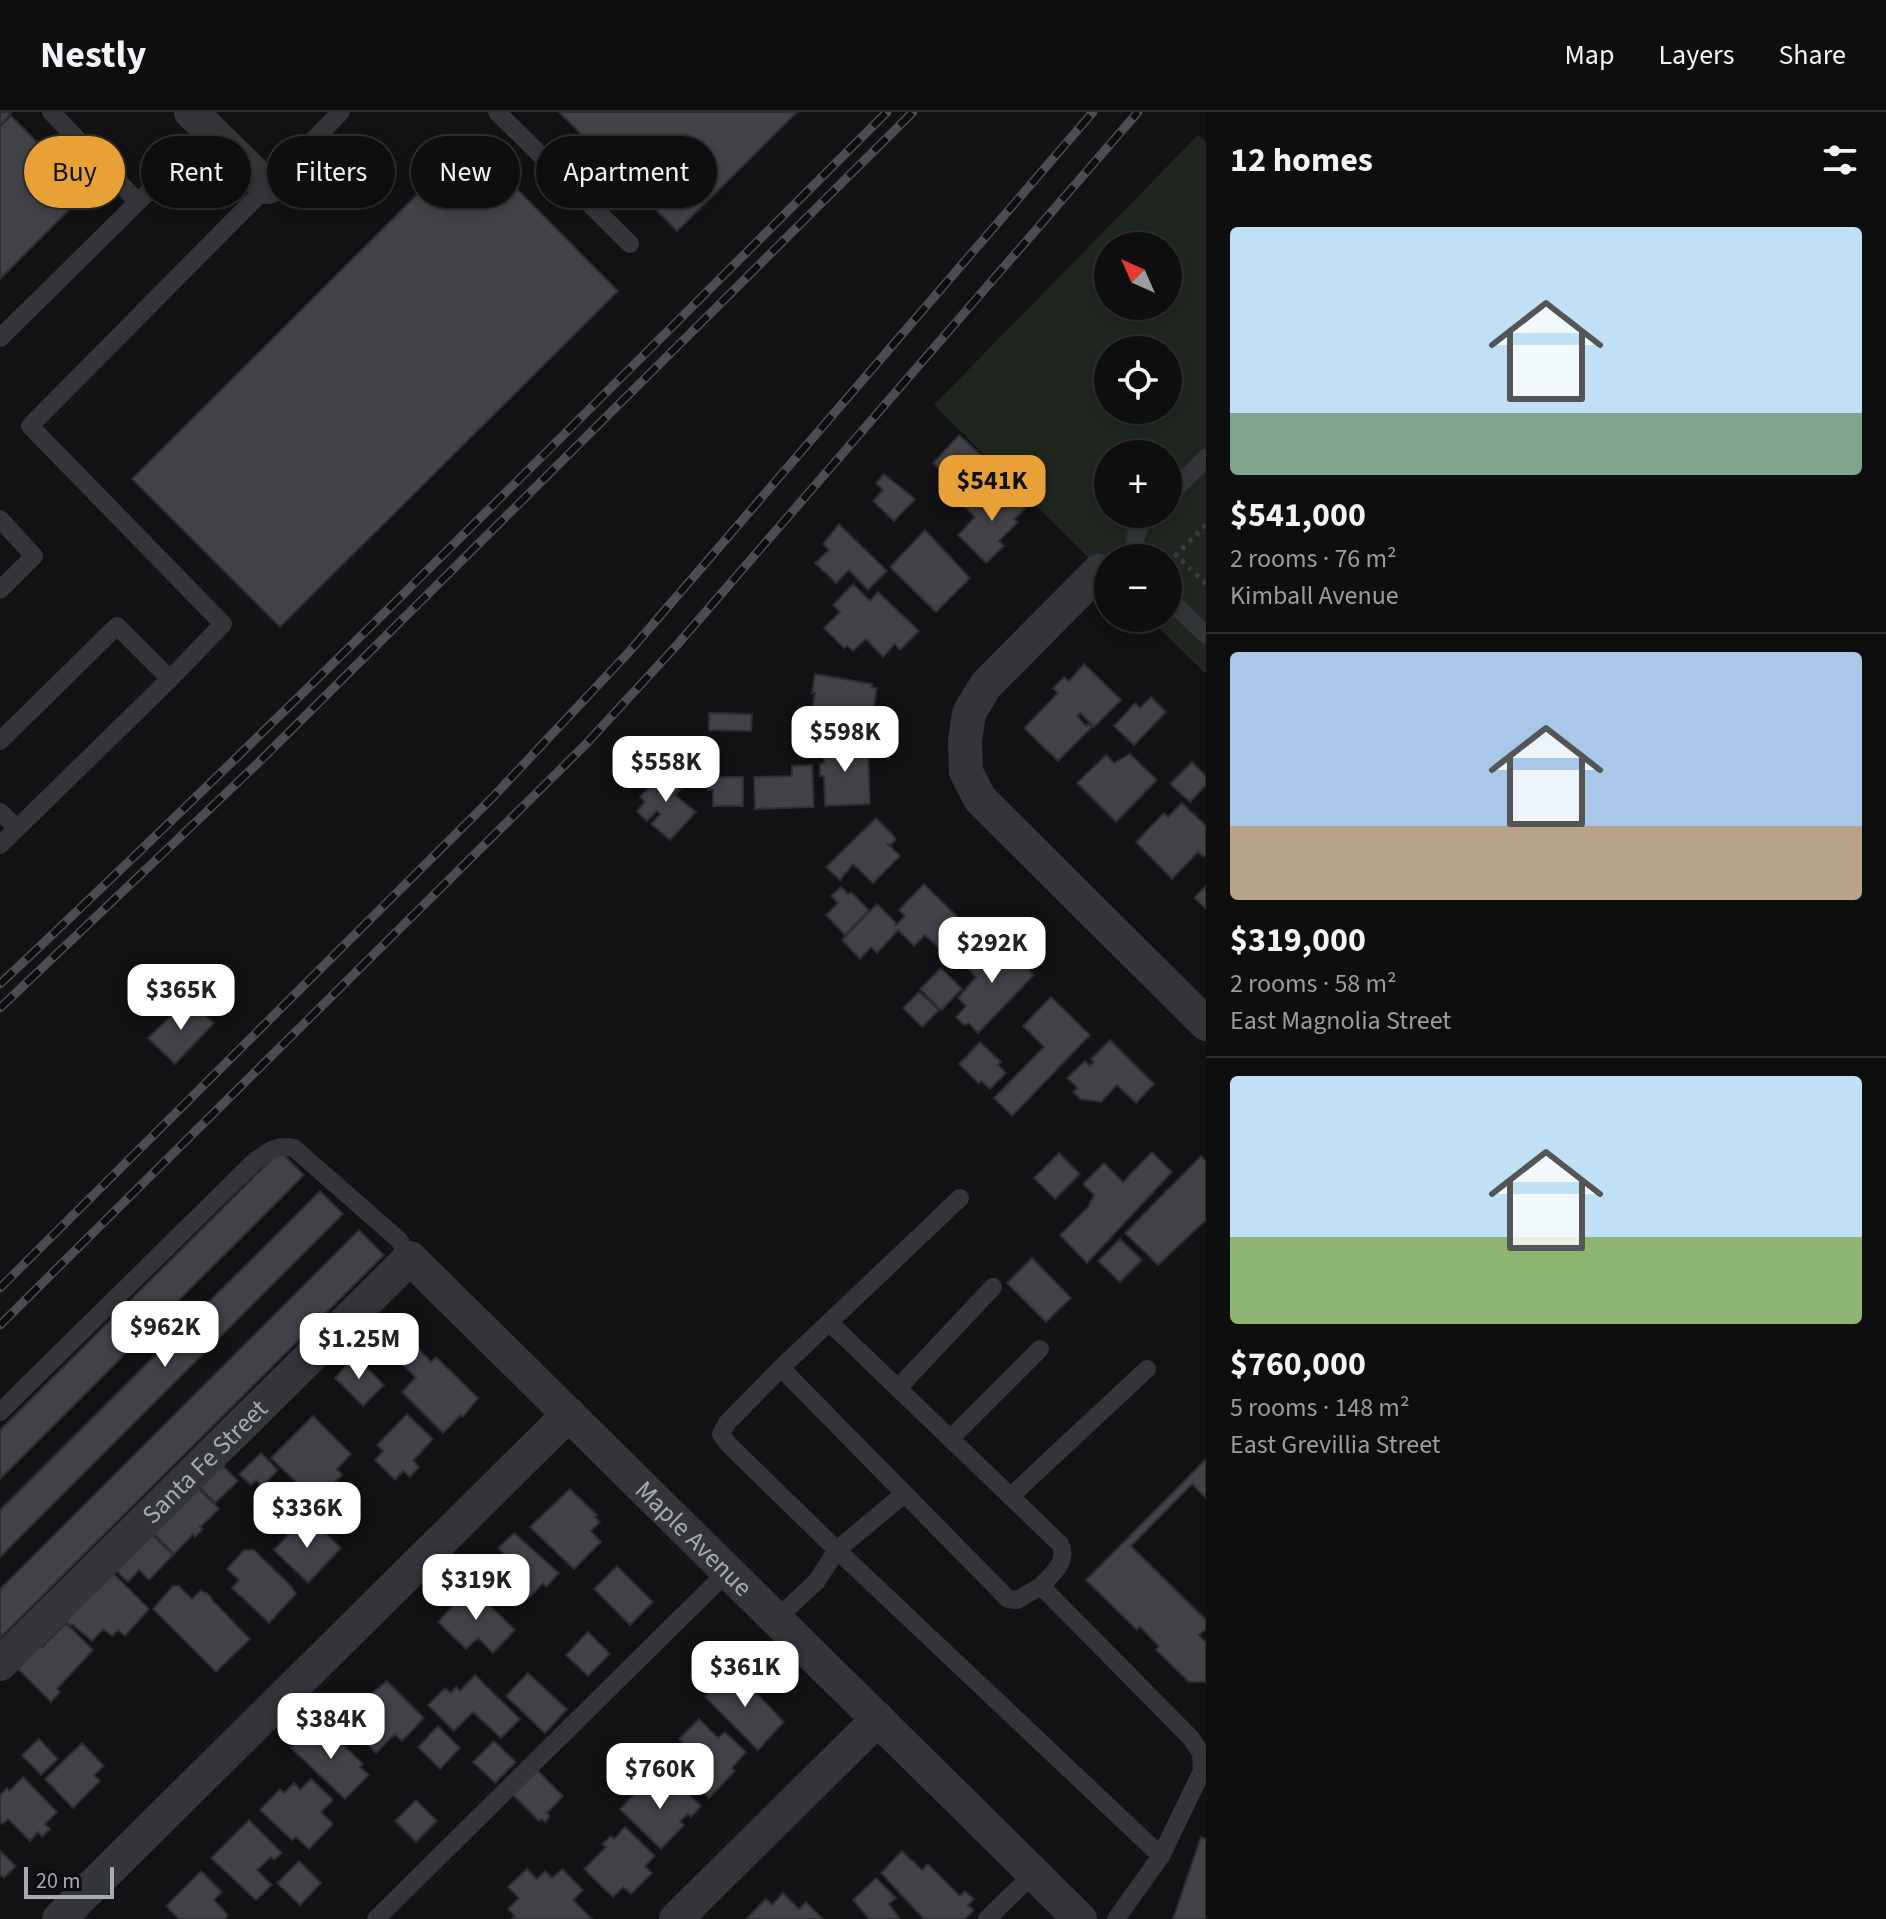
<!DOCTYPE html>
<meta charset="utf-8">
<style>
:root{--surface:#0e0e0f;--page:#1c1c1d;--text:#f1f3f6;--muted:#9b9c9e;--line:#2e2e2f;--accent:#e7a137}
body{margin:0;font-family:"Source Sans 3",sans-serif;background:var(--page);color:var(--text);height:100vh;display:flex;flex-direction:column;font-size:30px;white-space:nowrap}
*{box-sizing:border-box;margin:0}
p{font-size:26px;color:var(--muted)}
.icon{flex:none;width:44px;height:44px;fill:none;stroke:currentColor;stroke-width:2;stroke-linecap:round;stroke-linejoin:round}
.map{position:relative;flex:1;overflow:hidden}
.panel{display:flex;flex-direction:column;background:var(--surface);width:680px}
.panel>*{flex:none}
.top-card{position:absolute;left:24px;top:24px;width:760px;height:72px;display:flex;gap:16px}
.needle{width:52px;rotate:315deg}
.controls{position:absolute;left:1094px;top:120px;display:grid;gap:16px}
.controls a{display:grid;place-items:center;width:88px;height:88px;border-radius:50%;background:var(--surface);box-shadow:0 4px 12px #0003,0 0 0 2px var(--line);font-size:40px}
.scale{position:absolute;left:24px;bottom:20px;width:90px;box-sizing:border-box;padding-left:8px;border:4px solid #a5aab4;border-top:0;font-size:22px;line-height:28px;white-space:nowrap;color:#a5aab4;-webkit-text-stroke:6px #0d0d0f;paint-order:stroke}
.price{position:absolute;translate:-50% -68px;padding:0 18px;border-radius:16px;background:#fff;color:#222;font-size:26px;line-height:52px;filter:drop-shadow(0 2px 4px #0008)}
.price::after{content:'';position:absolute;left:50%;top:48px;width:24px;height:18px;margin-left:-12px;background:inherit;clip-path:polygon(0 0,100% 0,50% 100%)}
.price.active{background:var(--accent);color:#111}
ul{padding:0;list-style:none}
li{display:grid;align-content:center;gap:16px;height:424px;padding:0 24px}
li+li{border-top:2px solid var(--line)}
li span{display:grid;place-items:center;height:248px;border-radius:8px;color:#555}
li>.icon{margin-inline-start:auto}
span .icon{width:144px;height:144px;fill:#fffc;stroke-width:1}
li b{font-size:34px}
h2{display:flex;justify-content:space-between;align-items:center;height:96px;padding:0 24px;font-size:34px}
.chip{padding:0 28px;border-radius:36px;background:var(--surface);box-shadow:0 4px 12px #0003,0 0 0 2px var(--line);font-size:28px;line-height:72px}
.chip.active{background:var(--accent);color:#111}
header{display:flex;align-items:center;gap:48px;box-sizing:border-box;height:112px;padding:0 40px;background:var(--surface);border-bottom:2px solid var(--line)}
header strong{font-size:38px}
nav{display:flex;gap:44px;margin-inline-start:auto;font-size:28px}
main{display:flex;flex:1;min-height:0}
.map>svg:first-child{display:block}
.green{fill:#1f261f;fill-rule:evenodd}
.building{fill:#414247;stroke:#2c2d30;stroke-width:2}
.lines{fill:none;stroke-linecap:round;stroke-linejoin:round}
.path{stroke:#3a3c40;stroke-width:5;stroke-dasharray:4 6;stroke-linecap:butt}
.lane{stroke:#343539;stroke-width:18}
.street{stroke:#343539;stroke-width:34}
.rail-casing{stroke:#4b4d51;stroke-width:9}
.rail{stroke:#0d0d0f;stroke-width:6;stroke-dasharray:18;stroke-linecap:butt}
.labels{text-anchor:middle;stroke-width:6;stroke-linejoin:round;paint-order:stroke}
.street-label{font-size:26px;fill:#a5aab4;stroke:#0d0d0f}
</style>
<header>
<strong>Nestly</strong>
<nav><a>Map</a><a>Layers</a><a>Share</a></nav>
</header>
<main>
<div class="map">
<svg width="1206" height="1807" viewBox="0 0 1206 1807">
<rect width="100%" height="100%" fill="#121214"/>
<path class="green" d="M 1198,23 L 1206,30 L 1206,562 L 1149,506 L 1168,506 L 1168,446 L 1108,446 L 1108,465 L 934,293 ZM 1108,134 L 1168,134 L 1168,194 L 1108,194 ZM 1108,238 L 1168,238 L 1168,298 L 1108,298 ZM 1108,342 L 1168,342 L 1168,402 L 1108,402 Z"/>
<path class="building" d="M 0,0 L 12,0 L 0,14 Z
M 559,0 L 797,0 L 677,119 Z
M 11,4 L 87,80 L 0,167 L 0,14 Z
M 489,29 L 510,50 L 500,60 L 618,179 L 280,515 L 132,367 L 470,30 L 478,39 Z
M 959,323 L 998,359 L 975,380 L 952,354 L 944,362 L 933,351 Z
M 884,362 L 915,387 L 894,409 L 873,389 L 883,378 L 876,371 Z
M 1012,375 L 1030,392 L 1014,407 L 1018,410 L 999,429 L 1004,434 L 986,451 L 958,423 L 975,405 L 965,395 L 976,383 L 987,394 L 993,387 L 997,390 Z
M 839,412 L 887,459 L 868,478 L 849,458 L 836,471 L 815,451 L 829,438 L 823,432 Z
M 925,418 L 970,466 L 936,500 L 890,455 Z
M 853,472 L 870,489 L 878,480 L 919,519 L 900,538 L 895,532 L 883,545 L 866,527 L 853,539 L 847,534 L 844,536 L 824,516 L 840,500 L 833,493 Z
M 1084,552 L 1121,588 L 1094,615 L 1080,601 L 1077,604 L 1086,614 L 1088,612 L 1092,615 L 1058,649 L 1024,616 L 1058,581 L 1053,576 L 1064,565 L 1069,569 Z
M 815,562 L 872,572 L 871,575 L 877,576 L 868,624 L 809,614 L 815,581 L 812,581 Z
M 1151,585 L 1166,600 L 1134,633 L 1114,614 L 1135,591 L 1140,596 Z
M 709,601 L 752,602 L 751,619 L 709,618 Z
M 859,628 L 860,643 L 868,642 L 870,692 L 825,694 L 824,664 L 820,664 L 820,652 L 824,651 L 823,630 Z
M 1130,642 L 1157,668 L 1116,710 L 1077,671 L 1106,643 L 1114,651 Z
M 1192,650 L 1206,664 L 1206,673 L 1190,690 L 1170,672 Z
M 812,653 L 814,695 L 755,697 L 754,665 L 792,664 L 792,654 Z
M 667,654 L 686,671 L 675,683 L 696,700 L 670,728 L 651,712 L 660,702 L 657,699 L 647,709 L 637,699 L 645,690 L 640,685 Z
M 713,665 L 743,665 L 743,694 L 713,694 L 713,678 L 708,678 L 708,672 L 713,671 Z
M 1182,691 L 1206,714 L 1206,743 L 1203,745 L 1198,740 L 1172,767 L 1136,730 L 1164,701 L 1168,705 Z
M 876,706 L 894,724 L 896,728 L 890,733 L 887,731 L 900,744 L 873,771 L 853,752 L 840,768 L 826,755 Z
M 924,772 L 968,815 L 943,840 L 925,823 L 914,834 L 898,818 L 877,841 L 871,835 L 860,847 L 842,828 L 877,792 L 896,811 L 895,814 L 905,804 L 899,798 Z
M 1206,774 L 1206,797 L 1194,786 Z
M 841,775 L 848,782 L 851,780 L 869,798 L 845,823 L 826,803 L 838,791 L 831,784 Z
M 996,826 L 1034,863 L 978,921 L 969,911 L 964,913 L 956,905 L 966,894 L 958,886 L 976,865 L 967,856 Z
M 941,856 L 962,877 L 941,898 L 920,877 Z
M 919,880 L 939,898 L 922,915 L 903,896 Z
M 1051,885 L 1090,923 L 1012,1004 L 994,986 L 1044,935 L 1023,914 Z
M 187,889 L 214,911 L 175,952 L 148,926 Z
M 1110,928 L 1154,972 L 1136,991 L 1117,973 L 1101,990 L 1080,987 L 1073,980 L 1078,976 L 1067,966 L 1085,949 L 1090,954 L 1094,950 L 1091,947 Z
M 980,930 L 1001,950 L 998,953 L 1006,961 L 990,977 L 981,969 L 979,972 L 959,952 Z
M 280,1039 L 304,1063 L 0,1367 L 0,1318 Z
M 1152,1040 L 1172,1060 L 1087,1151 L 1060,1123 L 1088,1095 L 1094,1083 L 1083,1072 L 1104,1051 L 1123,1070 Z
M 1059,1041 L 1080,1062 L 1055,1087 L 1034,1066 Z
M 1201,1044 L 1206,1049 L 1206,1108 L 1158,1153 L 1125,1121 Z
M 320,1079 L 343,1102 L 0,1445 L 0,1398 Z
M 359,1118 L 384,1143 L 0,1526 L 0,1477 Z
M 1120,1127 L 1142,1148 L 1120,1170 L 1098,1149 Z
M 1032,1146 L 1071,1186 L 1046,1210 L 1007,1171 Z
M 367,1211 L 385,1228 L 366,1247 L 348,1230 Z
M 416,1234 L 431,1250 L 436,1245 L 478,1286 L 463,1305 L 461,1303 L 443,1321 L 402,1280 L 416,1265 L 400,1251 Z
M 355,1244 L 384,1273 L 363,1294 L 335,1266 Z
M 407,1302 L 433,1327 L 413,1349 L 419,1355 L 410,1365 L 403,1359 L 395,1368 L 375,1348 L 383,1339 L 377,1333 Z
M 313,1304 L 351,1342 L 337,1357 L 342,1363 L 316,1389 L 271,1346 Z
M 261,1341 L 278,1358 L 262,1374 L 256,1368 L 251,1373 L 239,1362 Z
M 1206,1347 L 1206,1386 L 1192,1372 L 1131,1434 L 1206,1508 L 1206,1517 L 1199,1523 L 1206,1530 L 1206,1570 L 1189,1570 L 1156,1538 L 1159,1534 L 1140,1515 L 1137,1518 L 1086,1468 Z
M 217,1348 L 238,1369 L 215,1391 L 195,1371 Z
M 194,1372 L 219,1397 L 200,1415 L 203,1417 L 195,1425 L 193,1422 L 174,1442 L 149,1417 Z
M 570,1377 L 597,1403 L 595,1405 L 600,1410 L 591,1419 L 601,1430 L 574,1457 L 530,1415 Z
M 313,1408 L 317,1408 L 323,1415 L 323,1419 L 341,1436 L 308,1471 L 274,1438 L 290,1421 L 286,1419 L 294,1411 L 302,1419 Z
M 148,1418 L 173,1443 L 149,1468 L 139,1458 L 128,1470 L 112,1455 Z
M 514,1421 L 559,1461 L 546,1475 L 543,1471 L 529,1486 L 496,1453 L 505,1443 L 498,1436 Z
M 244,1438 L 254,1438 L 291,1474 L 296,1482 L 269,1511 L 232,1476 L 239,1468 L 227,1457 Z
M 617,1454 L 653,1490 L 630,1513 L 594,1477 Z
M 111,1459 L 149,1497 L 125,1524 L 118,1518 L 112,1524 L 103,1517 L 92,1529 L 72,1512 L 70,1514 L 63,1507 Z
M 173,1474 L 179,1474 L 192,1487 L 201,1478 L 206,1482 L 207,1481 L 212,1486 L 211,1487 L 250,1527 L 216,1560 L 153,1497 Z
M 471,1476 L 515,1518 L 493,1541 L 478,1526 L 466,1537 L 438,1510 L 452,1495 L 450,1493 L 457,1485 L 460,1488 Z
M 66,1511 L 93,1538 L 57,1577 L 60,1580 L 51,1590 L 15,1554 L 38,1531 L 42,1535 Z
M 588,1520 L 610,1542 L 588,1564 L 566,1543 Z
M 733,1557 L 784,1610 L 758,1638 L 705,1585 Z
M 528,1561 L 567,1597 L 545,1621 L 506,1584 Z
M 475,1563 L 520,1607 L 501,1626 L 473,1600 L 454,1619 L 428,1593 L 445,1576 L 451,1581 L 456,1575 L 460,1579 Z
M 387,1569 L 424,1606 L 402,1629 L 395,1622 L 376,1641 L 342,1608 L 358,1592 L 361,1595 L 372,1584 L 370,1583 Z
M 699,1607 L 718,1626 L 725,1620 L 746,1640 L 732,1656 L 735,1659 L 709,1686 L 683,1661 L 705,1639 L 701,1635 L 695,1643 L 679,1627 Z
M 314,1614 L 320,1620 L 325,1615 L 363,1652 L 360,1655 L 369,1663 L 345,1687 L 291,1636 Z
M 438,1614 L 460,1636 L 440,1657 L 418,1635 Z
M 39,1627 L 58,1647 L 41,1663 L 22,1643 Z
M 494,1629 L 516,1650 L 495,1671 L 473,1650 Z
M 82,1631 L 104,1654 L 94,1663 L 100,1669 L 73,1696 L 45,1667 Z
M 535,1656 L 563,1684 L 547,1701 L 550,1704 L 545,1710 L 542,1707 L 539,1709 L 511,1681 Z
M 651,1664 L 672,1683 L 681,1674 L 701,1694 L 691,1705 L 688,1702 L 680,1709 L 684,1713 L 661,1737 L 620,1697 Z
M 23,1665 L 57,1700 L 45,1712 L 50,1717 L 42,1725 L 38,1720 L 30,1729 L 8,1707 L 3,1712 L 0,1710 L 0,1683 L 7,1676 L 9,1679 Z
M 311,1667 L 333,1688 L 321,1700 L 333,1712 L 309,1737 L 296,1725 L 292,1728 L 260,1698 L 280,1677 L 284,1681 L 294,1671 L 300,1678 Z
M 416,1688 L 437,1709 L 416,1730 L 395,1709 Z
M 249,1708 L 282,1741 L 274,1748 L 271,1745 L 257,1758 L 272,1773 L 256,1788 L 211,1746 Z
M 625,1715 L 655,1744 L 645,1754 L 652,1761 L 631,1782 L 623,1775 L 613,1785 L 584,1757 L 606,1735 L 602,1732 L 611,1724 L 614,1727 Z
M 1201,1725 L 1206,1727 L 1206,1807 L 1173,1807 Z
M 0,1739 L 16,1754 L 4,1766 L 0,1763 Z
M 902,1739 L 922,1758 L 928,1752 L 960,1784 L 965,1779 L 974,1787 L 968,1793 L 974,1798 L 965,1807 L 924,1807 L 881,1761 Z
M 299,1749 L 321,1771 L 300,1793 L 277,1771 Z
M 527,1757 L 537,1767 L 545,1759 L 552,1766 L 562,1757 L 583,1778 L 573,1788 L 592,1807 L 512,1807 L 515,1804 L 508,1797 L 519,1786 L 508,1775 Z
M 201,1759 L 222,1780 L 214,1788 L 228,1803 L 225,1807 L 179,1807 L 166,1794 Z
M 876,1766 L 896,1786 L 889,1792 L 900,1807 L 869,1807 L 853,1788 Z
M 783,1781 L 799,1797 L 806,1790 L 823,1807 L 746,1807 L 766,1787 L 772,1793 Z"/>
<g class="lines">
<path class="path" d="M 1206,413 L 1176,443 L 1206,472"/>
<path class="lane" d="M 51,0 L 138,90
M 497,0 L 630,132
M 0,226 L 210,19
M 1168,384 L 1206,346
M 0,407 L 34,444 L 0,478
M 1134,446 C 1132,430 1138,413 1150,402
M 1168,486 L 1206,523
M 0,629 L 117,514 L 170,567
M 0,700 L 17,716
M 0,733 L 170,567 L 223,512 L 30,314 L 341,0
M 829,1210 L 1060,1432 C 1069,1449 1052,1462 1041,1474 L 1190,1625 L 1201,1641 L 1202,1659 L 1161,1744 L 1116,1807
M 781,1256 L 1008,1487 L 1017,1488 L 1041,1474
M 898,1276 L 993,1175
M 0,1300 L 253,1051 C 267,1040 276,1032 294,1036 L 399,1128 L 410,1146
M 951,1326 L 1040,1237
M 904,1382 L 837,1438 L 1161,1744
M 1011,1384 L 1147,1257
M 776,1507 L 816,1470 L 837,1438 L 728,1332 L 721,1322 L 727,1311 L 781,1256 L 960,1086
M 376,1807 L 728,1459
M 987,1807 L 1034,1761"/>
<g class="street">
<path d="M 191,0 L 268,75"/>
<path d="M 1099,459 L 986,573 L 969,601 L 965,629 L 966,660 L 980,687 L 1206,912"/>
<path id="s1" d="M 0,1552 L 410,1146 L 1080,1807"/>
<path d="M 59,1807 L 569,1302"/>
<path d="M 676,1807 L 878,1607"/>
</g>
<defs>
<path id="rail" d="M 0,872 C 302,588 593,293 887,0
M 0,896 L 258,651 L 913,0
M 0,1176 L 493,685 L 629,540 L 1093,0
M 0,1213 L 587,631 L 677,533 L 1138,0"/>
</defs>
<use href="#rail" class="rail-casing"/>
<use href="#rail" class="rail"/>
</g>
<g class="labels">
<g class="street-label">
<text dy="9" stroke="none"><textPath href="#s1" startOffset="288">Santa Fe Street</textPath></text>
<text dy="9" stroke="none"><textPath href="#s1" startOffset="976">Maple Avenue</textPath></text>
</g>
</g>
</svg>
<div class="controls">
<a><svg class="needle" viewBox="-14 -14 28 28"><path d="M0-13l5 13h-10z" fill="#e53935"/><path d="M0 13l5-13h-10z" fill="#9b9c9e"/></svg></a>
<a><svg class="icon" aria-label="locate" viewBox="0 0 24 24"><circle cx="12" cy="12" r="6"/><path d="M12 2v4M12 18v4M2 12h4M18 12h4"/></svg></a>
<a>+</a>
<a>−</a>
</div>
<div class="scale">20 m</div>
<b class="price active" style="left:992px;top:411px">$541K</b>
<b class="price" style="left:845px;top:662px">$598K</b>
<b class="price" style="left:666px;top:692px">$558K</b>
<b class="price" style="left:992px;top:873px">$292K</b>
<b class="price" style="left:181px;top:920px">$365K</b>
<b class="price" style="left:165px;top:1257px">$962K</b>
<b class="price" style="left:359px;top:1269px">$1.25M</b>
<b class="price" style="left:307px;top:1438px">$336K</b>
<b class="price" style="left:476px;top:1510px">$319K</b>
<b class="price" style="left:745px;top:1597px">$361K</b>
<b class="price" style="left:331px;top:1649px">$384K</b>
<b class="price" style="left:660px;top:1699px">$760K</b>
<div class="top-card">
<a class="chip active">Buy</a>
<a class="chip">Rent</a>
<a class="chip">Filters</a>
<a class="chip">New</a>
<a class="chip">Apartment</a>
</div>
</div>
<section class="panel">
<h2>12 homes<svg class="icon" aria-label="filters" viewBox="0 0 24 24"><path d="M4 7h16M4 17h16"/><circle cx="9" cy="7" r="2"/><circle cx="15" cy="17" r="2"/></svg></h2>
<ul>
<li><span style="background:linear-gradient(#bfe0f5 75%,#7fa58c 0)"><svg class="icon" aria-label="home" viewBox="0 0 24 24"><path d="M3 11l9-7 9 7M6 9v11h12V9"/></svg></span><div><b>$541,000</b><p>2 rooms · 76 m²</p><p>Kimball Avenue</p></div></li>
<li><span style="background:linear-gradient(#a9c7e8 70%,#b9a48a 0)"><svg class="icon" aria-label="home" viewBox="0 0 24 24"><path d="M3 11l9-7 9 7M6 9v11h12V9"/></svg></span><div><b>$319,000</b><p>2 rooms · 58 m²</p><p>East Magnolia Street</p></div></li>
<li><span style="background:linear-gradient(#bfe0f5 65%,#8fb573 0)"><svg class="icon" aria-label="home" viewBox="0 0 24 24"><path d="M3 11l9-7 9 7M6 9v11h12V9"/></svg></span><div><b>$760,000</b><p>5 rooms · 148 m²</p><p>East Grevillia Street</p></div></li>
</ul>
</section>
</main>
